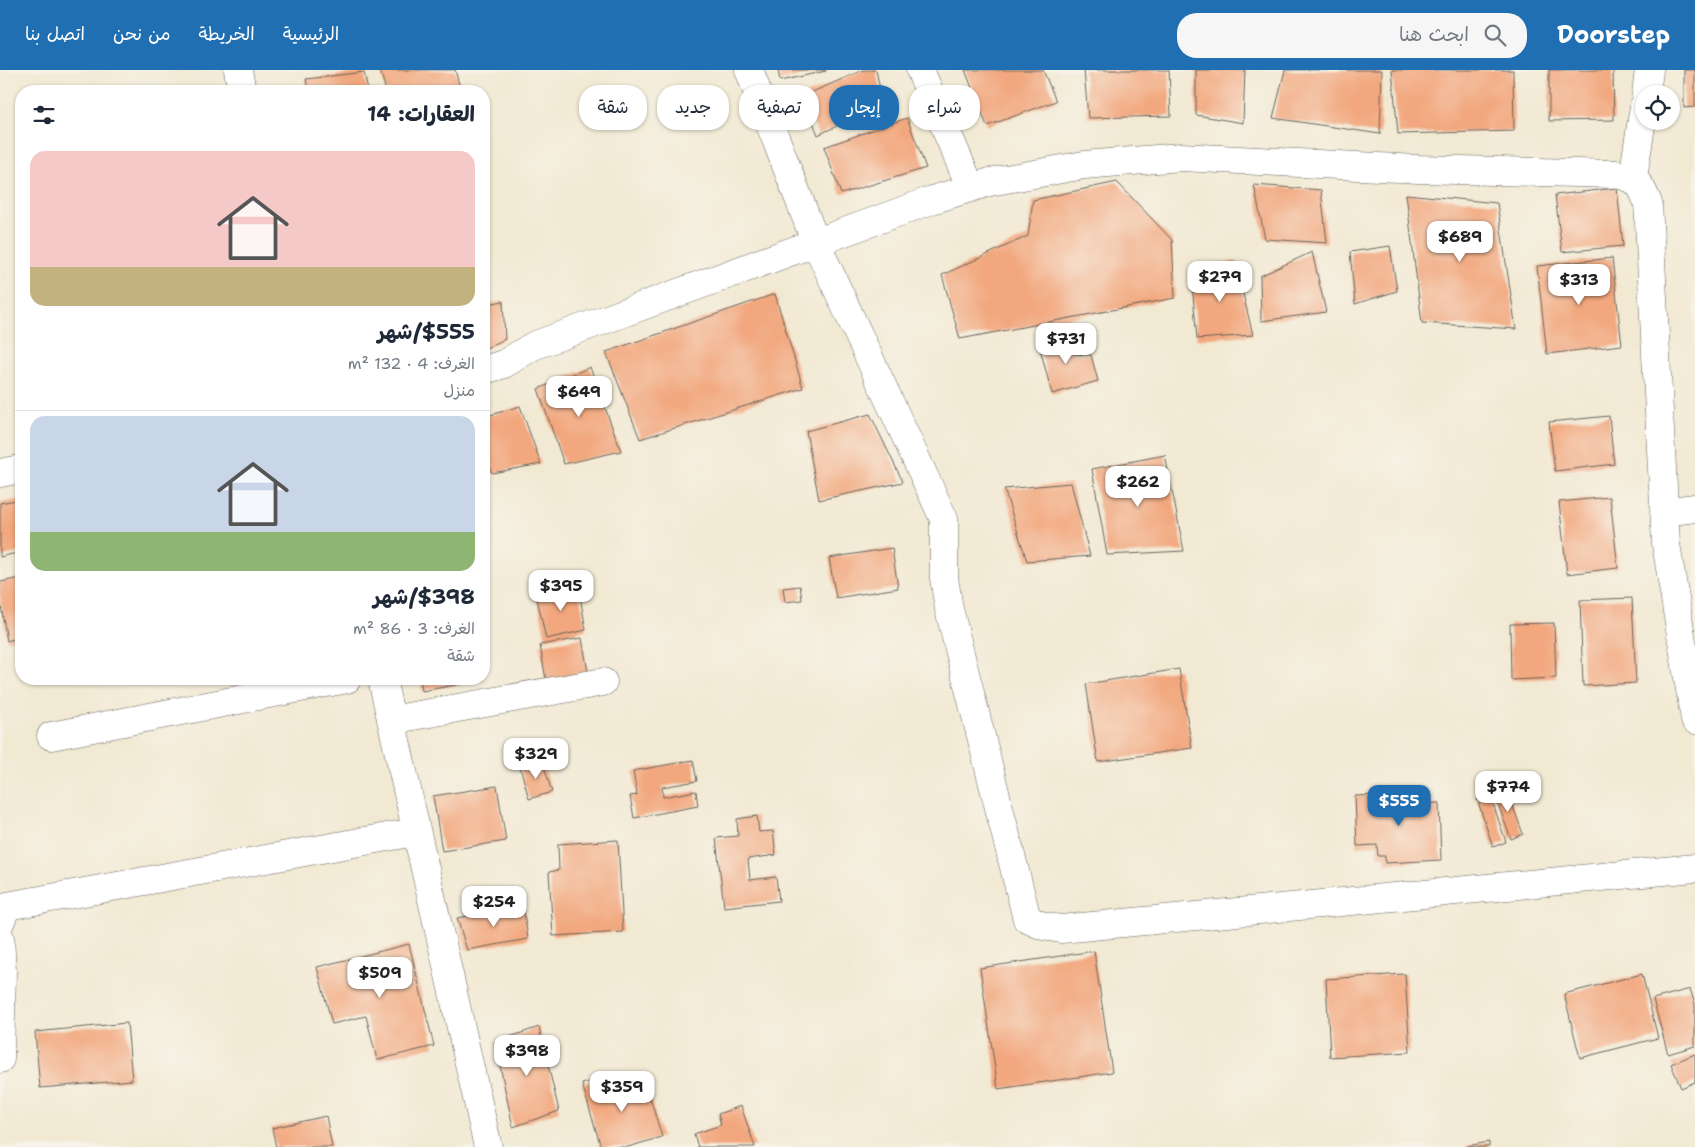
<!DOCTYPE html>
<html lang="ar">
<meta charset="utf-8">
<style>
:root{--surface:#fff;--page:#f6f6f7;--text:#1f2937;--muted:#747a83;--line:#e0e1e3;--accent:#1f6fb2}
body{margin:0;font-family:"Shantell Sans","Playpen Sans Arabic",sans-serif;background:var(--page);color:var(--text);direction:rtl;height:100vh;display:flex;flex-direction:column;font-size:19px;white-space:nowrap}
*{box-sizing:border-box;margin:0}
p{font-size:16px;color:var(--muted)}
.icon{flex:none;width:28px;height:28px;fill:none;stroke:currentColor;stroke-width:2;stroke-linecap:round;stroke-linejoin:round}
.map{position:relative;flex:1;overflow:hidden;direction:ltr}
.details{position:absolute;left:15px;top:15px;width:475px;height:600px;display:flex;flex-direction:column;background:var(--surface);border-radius:20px;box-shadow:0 1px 4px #0004;direction:rtl}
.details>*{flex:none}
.top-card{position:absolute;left:505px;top:15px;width:475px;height:45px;direction:rtl;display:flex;gap:10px}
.tools{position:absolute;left:1635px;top:15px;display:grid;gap:10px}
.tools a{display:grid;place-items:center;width:45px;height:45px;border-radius:50%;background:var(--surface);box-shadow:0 1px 4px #0004;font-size:25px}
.price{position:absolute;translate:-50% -42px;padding:0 11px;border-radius:10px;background:#fff;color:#222;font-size:16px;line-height:32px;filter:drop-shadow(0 1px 2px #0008)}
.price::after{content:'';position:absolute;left:50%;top:30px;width:15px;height:11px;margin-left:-8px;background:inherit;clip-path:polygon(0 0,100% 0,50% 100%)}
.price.selected{background:var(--accent);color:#fff}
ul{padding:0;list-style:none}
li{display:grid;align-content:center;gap:10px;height:265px;padding:0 15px}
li+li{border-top:1px solid var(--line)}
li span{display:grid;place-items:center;height:155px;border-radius:15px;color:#555}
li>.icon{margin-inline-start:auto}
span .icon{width:90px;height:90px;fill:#fffc;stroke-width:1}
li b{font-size:21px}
h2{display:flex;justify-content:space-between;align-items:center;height:60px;padding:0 15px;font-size:21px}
.pill{padding:0 18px;border-radius:20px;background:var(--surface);box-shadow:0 1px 4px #0004;font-size:18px;line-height:45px}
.pill.selected{background:var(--accent);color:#fff}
header{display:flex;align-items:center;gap:30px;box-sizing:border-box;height:70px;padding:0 25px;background:var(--accent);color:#fff}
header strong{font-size:24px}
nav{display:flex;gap:28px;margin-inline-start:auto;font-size:18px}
.search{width:350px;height:45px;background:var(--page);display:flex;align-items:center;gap:12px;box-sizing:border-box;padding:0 18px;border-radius:20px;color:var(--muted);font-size:19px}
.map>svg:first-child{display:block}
.building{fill:#f2a77e}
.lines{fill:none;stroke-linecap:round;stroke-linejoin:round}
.minor-casing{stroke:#67645c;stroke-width:29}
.minor{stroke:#fff;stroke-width:28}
</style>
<header>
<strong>Doorstep</strong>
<div class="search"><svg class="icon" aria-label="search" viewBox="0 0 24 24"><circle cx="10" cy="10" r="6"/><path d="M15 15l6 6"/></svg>ابحث هنا</div>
<nav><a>الرئيسية</a><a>الخريطة</a><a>من نحن</a><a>اتصل بنا</a></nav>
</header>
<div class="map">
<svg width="1695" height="1077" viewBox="0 0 1695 1077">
<rect width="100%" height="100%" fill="#f7f3e8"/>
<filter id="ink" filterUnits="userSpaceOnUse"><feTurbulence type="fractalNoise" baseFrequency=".02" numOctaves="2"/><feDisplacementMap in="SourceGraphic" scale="10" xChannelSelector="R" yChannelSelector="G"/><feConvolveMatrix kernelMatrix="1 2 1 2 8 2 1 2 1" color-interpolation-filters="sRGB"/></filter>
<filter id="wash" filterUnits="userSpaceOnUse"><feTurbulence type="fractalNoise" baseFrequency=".0096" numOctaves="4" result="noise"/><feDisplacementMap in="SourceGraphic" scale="20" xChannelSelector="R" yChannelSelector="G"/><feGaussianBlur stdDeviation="1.12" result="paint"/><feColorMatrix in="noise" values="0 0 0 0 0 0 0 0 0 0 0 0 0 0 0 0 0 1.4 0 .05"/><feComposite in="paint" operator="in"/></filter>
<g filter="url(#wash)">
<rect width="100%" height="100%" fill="#f2e9d3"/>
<g id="blocks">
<path class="building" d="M 380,0 L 455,0 L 461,21 L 386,21 Z
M 778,0 L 826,0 L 826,1 L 780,11 Z
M 863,0 L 876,0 L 883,34 L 818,65 L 803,26 Z
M 965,0 L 1043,0 L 1056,31 L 987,56 Z
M 1084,0 L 1169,0 L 1171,46 L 1088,48 Z
M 1196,0 L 1245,0 L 1243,53 L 1196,45 Z
M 1285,0 L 1382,0 L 1380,64 L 1273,48 Z
M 1392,0 L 1513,0 L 1514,61 L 1398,64 Z
M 1549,0 L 1613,0 L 1614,50 L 1549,51 Z
M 1684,0 L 1695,0 L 1695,37 L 1684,38 Z
M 364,2 L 368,21 L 308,21 L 306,9 Z
M 907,48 L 926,98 L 841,124 L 824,77 Z
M 1117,112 L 1172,170 L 1175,228 L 960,269 L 942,205 L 1028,166 L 1033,130 Z
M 1254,115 L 1321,120 L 1327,173 L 1265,169 Z
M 1617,118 L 1623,176 L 1562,182 L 1555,125 Z
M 1406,124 L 1497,133 L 1516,259 L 1422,253 Z
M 1390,176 L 1397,221 L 1355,234 L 1350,182 Z
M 1312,182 L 1326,242 L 1261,251 L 1260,206 Z
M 1612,188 L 1622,275 L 1547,284 L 1537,196 Z
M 1235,191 L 1253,265 L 1197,269 L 1191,203 Z
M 775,224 L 803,318 L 640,369 L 606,282 Z
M 503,231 L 505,269 L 484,279 L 484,235 Z
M 1068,266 L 1074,284 L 1091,285 L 1098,311 L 1052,324 L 1038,271 Z
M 590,297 L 621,381 L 564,394 L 538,319 Z
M 520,336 L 541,394 L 492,403 L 484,385 L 484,347 Z
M 870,344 L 903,412 L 819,430 L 806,361 Z
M 1609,346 L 1614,394 L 1555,401 L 1549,352 Z
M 1165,385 L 1184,481 L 1107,485 L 1092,399 Z
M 1071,413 L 1090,486 L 1027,491 L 1004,419 Z
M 1610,427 L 1618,498 L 1567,504 L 1559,432 Z
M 21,429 L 21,482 L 0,487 L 0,433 Z
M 892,478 L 898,518 L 836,528 L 829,488 Z
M 21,508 L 21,567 L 7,571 L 0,530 L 0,512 Z
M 578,515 L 586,560 L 546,569 L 536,524 Z
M 800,516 L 802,530 L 785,532 L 783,518 Z
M 1632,528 L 1636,613 L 1583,616 L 1580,530 Z
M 1554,553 L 1556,608 L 1511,610 L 1510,554 Z
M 582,568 L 588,602 L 546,610 L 540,575 Z
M 1179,599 L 1192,678 L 1098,692 L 1086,614 Z
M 420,609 L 484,609 L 484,610 L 422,621 Z
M 542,690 L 552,722 L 529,729 L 520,697 Z
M 693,690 L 697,711 L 662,717 L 663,727 L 696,721 L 698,736 L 634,748 L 630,726 L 637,725 L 633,701 Z
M 497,716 L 506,771 L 442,781 L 433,726 Z
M 1506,717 L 1523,764 L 1511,769 L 1493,721 Z
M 1419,723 L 1419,734 L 1439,733 L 1441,790 L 1385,793 L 1385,786 L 1378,786 L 1377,775 L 1357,776 L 1355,726 Z
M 1490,725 L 1506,772 L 1493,777 L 1477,729 Z
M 757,746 L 759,762 L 773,761 L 776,785 L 748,789 L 750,810 L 776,807 L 779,831 L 724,837 L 716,768 L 738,766 L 737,749 Z
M 618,770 L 623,862 L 553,866 L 549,802 L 559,800 L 558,774 Z
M 523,835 L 528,869 L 467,880 L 457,848 Z
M 409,874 L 434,976 L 377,990 L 366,946 L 332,954 L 317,897 Z
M 1094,881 L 1112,1002 L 998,1019 L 980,898 Z
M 1405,904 L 1410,982 L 1330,987 L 1326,909 Z
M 1642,904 L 1658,968 L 1580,988 L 1564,924 Z
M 1690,919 L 1695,934 L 1695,976 L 1668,984 L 1653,929 Z
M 127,953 L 132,1010 L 40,1018 L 35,962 Z
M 539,957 L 559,1041 L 513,1057 L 495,972 Z
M 1695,984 L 1695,1012 L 1681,1018 L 1671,994 Z
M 610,1006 L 614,1020 L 645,1011 L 662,1067 L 628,1077 L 601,1077 L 582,1014 Z
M 741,1036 L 755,1077 L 698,1077 L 694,1064 L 721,1055 L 718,1044 Z
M 326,1046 L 332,1077 L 276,1077 L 272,1058 Z
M 1489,1072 L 1489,1077 L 1467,1077 L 1467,1076 Z"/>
</g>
</g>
<g filter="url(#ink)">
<use href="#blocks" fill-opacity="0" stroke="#67645c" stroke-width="1"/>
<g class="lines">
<defs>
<path id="minor" d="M 238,0 L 242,21
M 749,0 L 816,173 L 944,449 L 944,508 L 949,539 L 1027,849 L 1043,856 L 1061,859 L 1695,798
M 920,0 L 971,118
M 1646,24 L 1649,0
M 1633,108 L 1644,36
M 484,300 L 504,294 L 533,276 L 932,130 L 990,112 L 1084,95 L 1181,87 L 1418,99 L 1616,104 C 1637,109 1640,112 1648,133 L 1666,474 L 1695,650
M 0,403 L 21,399
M 1664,442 L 1695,438
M 382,609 L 488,1077
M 391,650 L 603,612
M 51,666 L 347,609
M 0,853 L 7,836 L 415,762
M 0,868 L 2,900 L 0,989"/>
</defs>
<use href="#minor" class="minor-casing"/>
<use href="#minor" class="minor"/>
</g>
</g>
</svg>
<div class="tools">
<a><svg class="icon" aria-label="locate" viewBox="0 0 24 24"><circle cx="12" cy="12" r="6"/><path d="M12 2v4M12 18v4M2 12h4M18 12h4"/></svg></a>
</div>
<b class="price" style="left:1460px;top:193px">$689</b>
<b class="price" style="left:1220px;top:233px">$279</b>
<b class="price" style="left:1579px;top:236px">$313</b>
<b class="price" style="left:1066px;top:295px">$731</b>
<b class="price" style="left:579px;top:348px">$649</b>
<b class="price" style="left:1138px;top:438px">$262</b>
<b class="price" style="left:561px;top:542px">$395</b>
<b class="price" style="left:536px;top:710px">$329</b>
<b class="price" style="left:1508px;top:743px">$774</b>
<b class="price selected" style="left:1399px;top:757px">$555</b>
<b class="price" style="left:494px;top:858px">$254</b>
<b class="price" style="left:380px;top:929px">$509</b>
<b class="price" style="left:527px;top:1007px">$398</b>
<b class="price" style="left:622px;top:1043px">$359</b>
<div class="top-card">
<a class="pill">شراء</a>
<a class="pill selected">إيجار</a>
<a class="pill">تصفية</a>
<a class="pill">جديد</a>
<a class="pill">شقة</a>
</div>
<section class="details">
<h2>العقارات: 14<svg class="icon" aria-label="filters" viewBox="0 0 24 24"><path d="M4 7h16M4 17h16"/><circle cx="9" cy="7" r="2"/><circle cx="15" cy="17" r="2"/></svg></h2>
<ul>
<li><span style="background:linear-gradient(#f6c9c9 75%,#c2b280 0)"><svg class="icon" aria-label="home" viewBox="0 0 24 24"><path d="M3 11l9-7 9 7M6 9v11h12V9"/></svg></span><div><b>$555/شهر</b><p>الغرف: 4 · 132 m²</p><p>منزل</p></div></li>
<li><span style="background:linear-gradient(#c9d6e8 75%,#8fb573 0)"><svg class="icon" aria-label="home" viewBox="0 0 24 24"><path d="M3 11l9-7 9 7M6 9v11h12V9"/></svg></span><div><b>$398/شهر</b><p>الغرف: 3 · 86 m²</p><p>شقة</p></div></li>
</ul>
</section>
</div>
